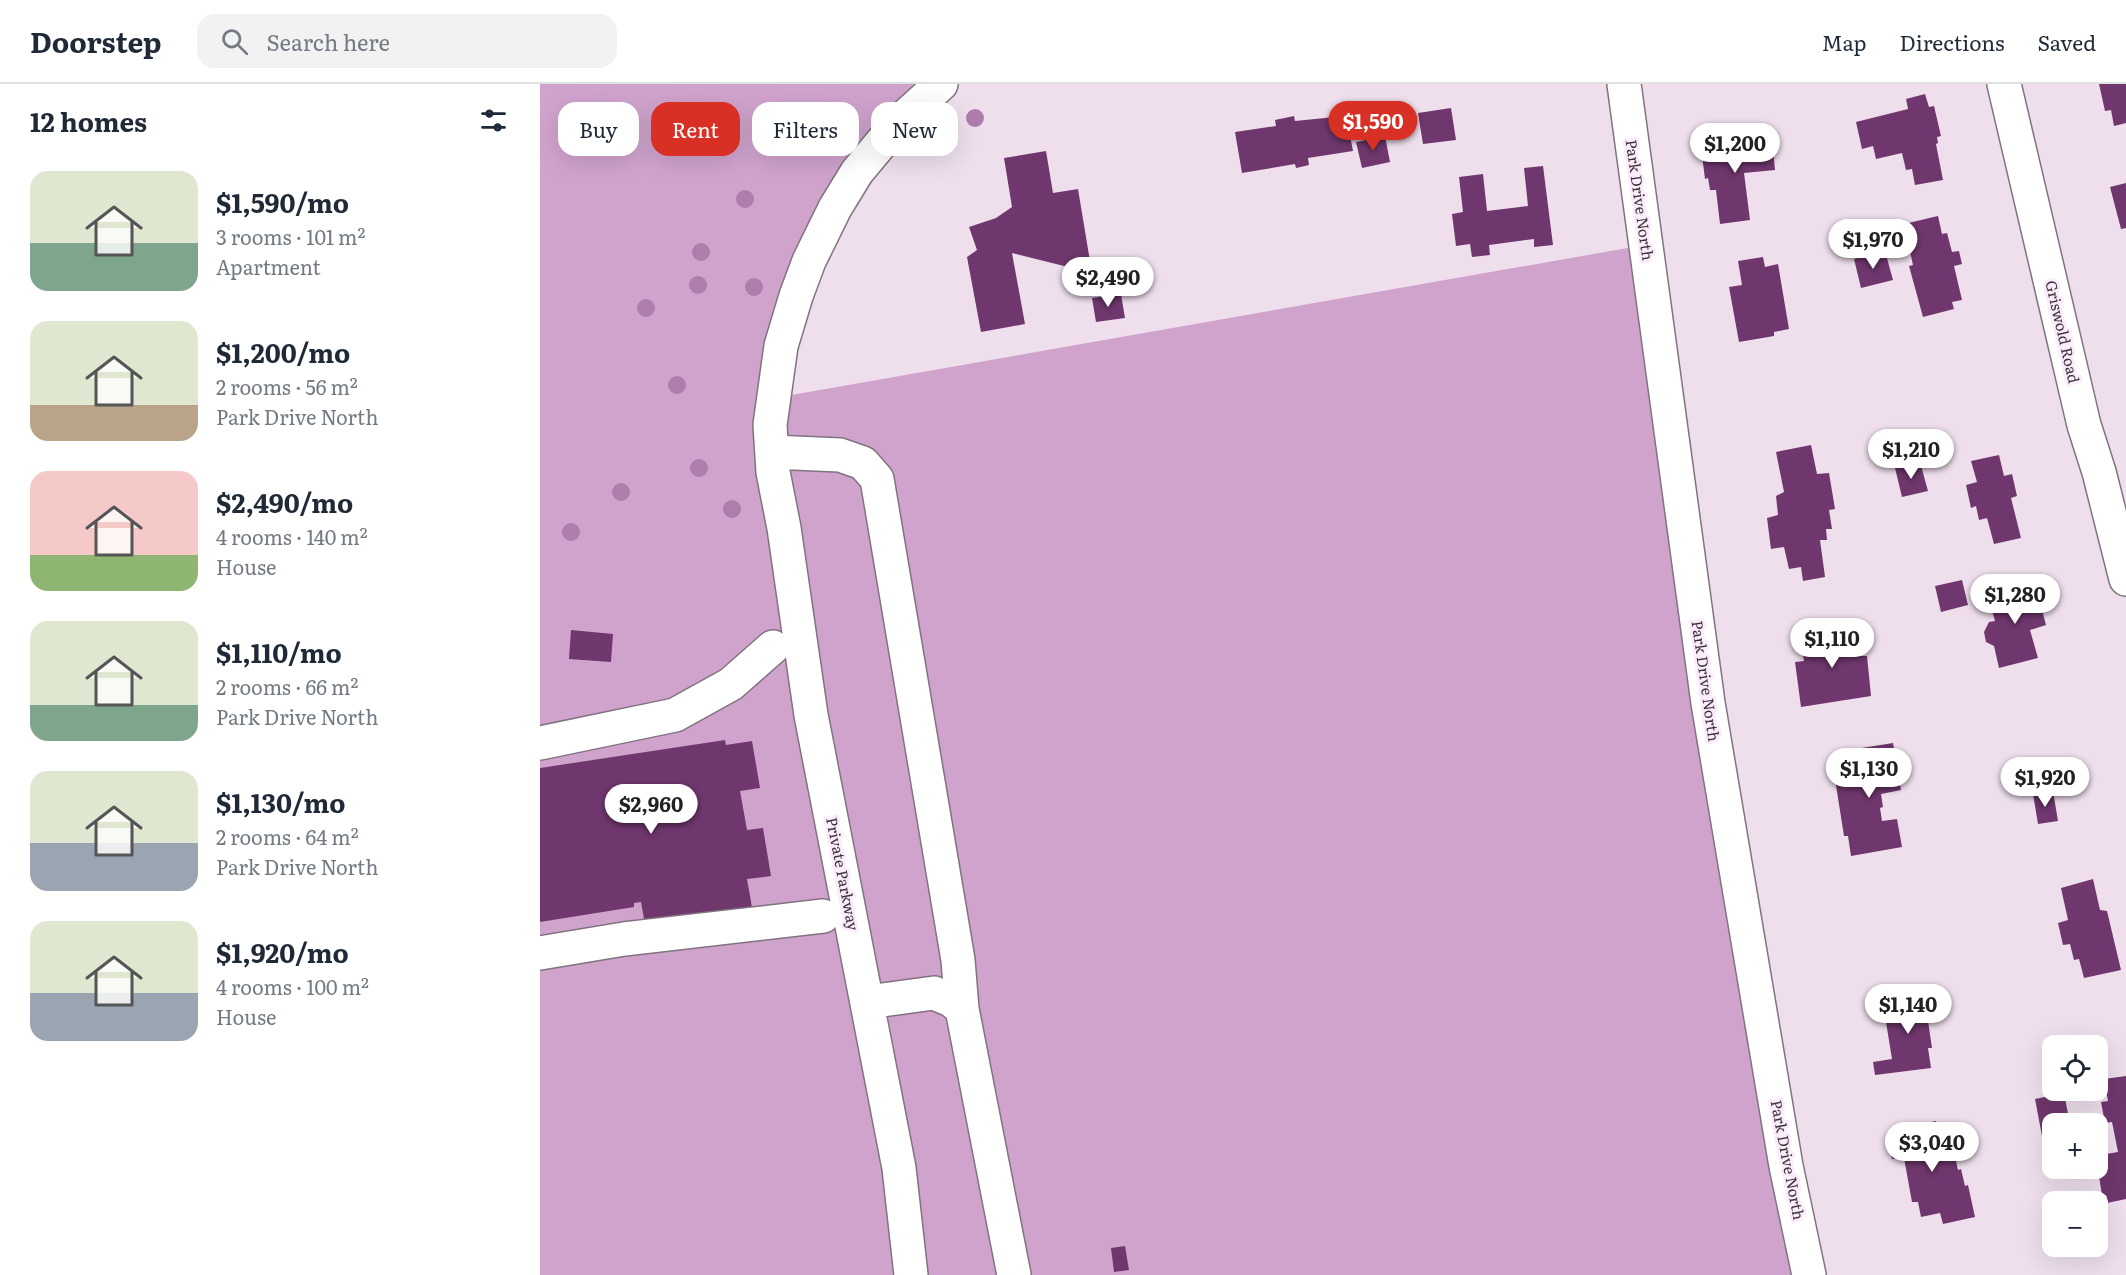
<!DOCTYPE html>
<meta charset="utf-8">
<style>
:root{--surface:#fff;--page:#f2f2f3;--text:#1f2937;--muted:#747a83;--line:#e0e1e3;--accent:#d93025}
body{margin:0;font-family:Literata,serif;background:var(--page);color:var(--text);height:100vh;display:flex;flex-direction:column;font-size:22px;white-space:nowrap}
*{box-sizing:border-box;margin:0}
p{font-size:20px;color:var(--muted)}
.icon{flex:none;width:33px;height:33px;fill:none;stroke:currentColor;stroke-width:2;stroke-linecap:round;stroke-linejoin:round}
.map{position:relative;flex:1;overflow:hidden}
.panel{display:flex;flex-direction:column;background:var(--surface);width:540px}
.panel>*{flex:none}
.hud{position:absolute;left:18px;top:18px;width:570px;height:54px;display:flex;gap:12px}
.fabs{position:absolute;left:1502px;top:951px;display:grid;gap:12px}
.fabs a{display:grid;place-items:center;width:66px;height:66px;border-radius:12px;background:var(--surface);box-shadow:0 6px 24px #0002;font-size:30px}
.price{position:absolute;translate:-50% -51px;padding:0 14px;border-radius:21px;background:#fff;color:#222;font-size:20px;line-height:39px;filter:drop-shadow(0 2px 3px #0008)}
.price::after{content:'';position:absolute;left:50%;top:36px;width:18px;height:14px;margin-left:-9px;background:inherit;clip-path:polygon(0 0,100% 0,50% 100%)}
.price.on{background:var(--accent);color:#fff}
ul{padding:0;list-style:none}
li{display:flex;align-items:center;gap:18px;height:150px;padding:0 30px}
li span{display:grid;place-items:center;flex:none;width:168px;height:120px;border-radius:18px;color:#555}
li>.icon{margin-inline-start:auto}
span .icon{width:72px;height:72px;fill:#fffc;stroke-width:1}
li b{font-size:26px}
h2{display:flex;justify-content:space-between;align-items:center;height:72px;padding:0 30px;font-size:26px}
.tag{padding:0 21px;border-radius:18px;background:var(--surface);box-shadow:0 6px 24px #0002;font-size:21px;line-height:54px}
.tag.on{background:var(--accent);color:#fff}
header{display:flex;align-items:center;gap:36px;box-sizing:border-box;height:84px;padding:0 30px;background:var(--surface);border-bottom:2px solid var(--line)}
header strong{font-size:28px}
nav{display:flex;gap:33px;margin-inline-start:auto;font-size:21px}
.search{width:420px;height:54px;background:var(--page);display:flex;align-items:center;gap:15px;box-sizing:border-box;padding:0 21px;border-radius:18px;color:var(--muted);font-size:22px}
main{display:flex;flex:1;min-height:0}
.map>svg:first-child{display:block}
.green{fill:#d0a3cd}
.building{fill:#70376e}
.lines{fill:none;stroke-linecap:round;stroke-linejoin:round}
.minor-casing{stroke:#81737f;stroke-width:36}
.minor{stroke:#fff;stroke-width:33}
.tree{fill:#ae7dac}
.labels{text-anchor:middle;stroke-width:6;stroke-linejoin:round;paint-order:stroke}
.street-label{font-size:15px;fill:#3b353b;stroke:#fcecfb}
</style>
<header>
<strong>Doorstep</strong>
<div class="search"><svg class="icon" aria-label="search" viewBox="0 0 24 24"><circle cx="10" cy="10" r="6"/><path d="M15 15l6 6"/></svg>Search here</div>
<nav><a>Map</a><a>Directions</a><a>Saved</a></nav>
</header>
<main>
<section class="panel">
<h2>12 homes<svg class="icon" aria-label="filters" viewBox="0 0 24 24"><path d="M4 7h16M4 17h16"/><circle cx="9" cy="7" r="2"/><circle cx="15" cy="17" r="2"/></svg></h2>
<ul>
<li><span style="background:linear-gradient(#dfe7d0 60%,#7fa58c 0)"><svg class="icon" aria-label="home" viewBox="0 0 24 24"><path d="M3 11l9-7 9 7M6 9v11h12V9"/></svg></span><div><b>$1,590/mo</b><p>3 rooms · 101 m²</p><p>Apartment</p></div></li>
<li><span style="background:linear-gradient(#dfe7d0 70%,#b9a48a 0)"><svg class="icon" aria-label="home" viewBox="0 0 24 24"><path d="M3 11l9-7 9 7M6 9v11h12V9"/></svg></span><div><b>$1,200/mo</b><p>2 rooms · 56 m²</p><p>Park Drive North</p></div></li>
<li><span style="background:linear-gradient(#f6c9c9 70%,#8fb573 0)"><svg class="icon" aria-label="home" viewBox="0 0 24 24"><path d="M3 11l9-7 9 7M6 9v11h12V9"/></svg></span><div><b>$2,490/mo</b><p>4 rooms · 140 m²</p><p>House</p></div></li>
<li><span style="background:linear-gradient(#dfe7d0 70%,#7fa58c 0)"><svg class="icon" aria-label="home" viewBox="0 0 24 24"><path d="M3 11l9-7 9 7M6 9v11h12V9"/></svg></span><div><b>$1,110/mo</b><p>2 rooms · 66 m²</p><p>Park Drive North</p></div></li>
<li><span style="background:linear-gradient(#dfe7d0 60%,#9aa5b1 0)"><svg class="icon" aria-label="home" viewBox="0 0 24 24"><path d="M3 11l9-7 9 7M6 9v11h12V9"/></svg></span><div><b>$1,130/mo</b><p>2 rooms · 64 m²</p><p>Park Drive North</p></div></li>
<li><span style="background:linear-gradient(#dfe7d0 60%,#9aa5b1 0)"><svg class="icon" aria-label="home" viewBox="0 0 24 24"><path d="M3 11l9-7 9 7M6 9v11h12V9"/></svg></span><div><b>$1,920/mo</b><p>4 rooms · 100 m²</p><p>House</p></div></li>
</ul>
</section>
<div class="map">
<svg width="1586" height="1191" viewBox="0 0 1586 1191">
<rect width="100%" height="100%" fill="#efdfed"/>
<path class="green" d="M 0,0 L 388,0 L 325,64 L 223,316 L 1099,162 L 1267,1191 L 0,1191 Z"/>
<path class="building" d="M 1559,0 L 1586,0 L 1586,39 L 1574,42 L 1571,26 L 1565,27 Z
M 1385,10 L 1389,23 L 1394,22 L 1401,52 L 1397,53 L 1398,59 L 1396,60 L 1403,96 L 1375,101 L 1372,85 L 1366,86 L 1362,69 L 1336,75 L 1333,62 L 1322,65 L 1316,38 L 1368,25 L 1366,15 Z
M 911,24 L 916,56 L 883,60 L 878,29 Z
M 754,32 L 755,37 L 795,33 L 798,48 L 809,46 L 813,67 L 768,74 L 769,81 L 756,84 L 755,80 L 702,89 L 695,48 L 736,42 L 735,36 Z
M 845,52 L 850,78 L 822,84 L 816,58 Z
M 1232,55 L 1235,86 L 1204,89 L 1210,136 L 1180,140 L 1176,106 L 1170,106 L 1168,94 L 1165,95 L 1161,63 Z
M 506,67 L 513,109 L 538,105 L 552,189 L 472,169 L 485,240 L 441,248 L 427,173 L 437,166 L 429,143 L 456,134 L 472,123 L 464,74 Z
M 1003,82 L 1013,161 L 994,163 L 994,155 L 949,161 L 950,171 L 932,173 L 930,160 L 916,162 L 912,130 L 923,128 L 919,93 L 943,90 L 947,127 L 988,122 L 984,84 Z
M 1586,99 L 1586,144 L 1581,145 L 1570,103 Z
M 1398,132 L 1402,150 L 1407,149 L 1412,168 L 1419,167 L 1422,180 L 1414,182 L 1422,216 L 1412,218 L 1414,225 L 1383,233 L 1369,182 L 1373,181 L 1364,140 Z
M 1345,167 L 1353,196 L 1321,204 L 1314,175 Z
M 1223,173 L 1225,183 L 1238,180 L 1249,245 L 1234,248 L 1234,252 L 1199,258 L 1189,203 L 1202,201 L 1198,177 Z
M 581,210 L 585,234 L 556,238 L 552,214 Z
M 1271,361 L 1277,390 L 1289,389 L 1295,425 L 1289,426 L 1292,445 L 1286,445 L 1287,456 L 1280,456 L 1285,493 L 1263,497 L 1261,483 L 1249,485 L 1244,463 L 1231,465 L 1227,434 L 1238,431 L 1236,412 L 1244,408 L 1236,368 Z
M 1459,371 L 1464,392 L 1472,390 L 1477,412 L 1471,414 L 1481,454 L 1454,460 L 1447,434 L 1439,436 L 1436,422 L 1431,424 L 1426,401 L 1437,398 L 1431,377 Z
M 1380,378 L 1388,407 L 1362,413 L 1355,384 Z
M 1422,496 L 1428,521 L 1401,528 L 1395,502 Z
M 1495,500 L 1506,541 L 1490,546 L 1498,574 L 1459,584 L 1454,562 L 1446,558 L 1444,548 L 1449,538 L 1455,537 L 1448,512 Z
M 1313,544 L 1319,572 L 1327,572 L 1331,612 L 1261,623 L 1255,578 L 1264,577 L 1260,553 Z
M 31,546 L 73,550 L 71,578 L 29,575 Z
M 185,656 L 186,661 L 212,657 L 220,704 L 200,707 L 207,746 L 223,744 L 231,792 L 207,795 L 213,829 L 106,846 L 101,818 L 94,819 L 94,823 L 0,838 L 0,684 Z
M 1353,659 L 1361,706 L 1341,710 L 1343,723 L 1340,724 L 1342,737 L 1357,735 L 1362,763 L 1311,772 L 1308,752 L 1304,752 L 1295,695 L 1308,693 L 1303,667 Z
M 1513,707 L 1518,737 L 1498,740 L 1493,710 Z
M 1553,795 L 1560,826 L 1567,827 L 1581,886 L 1544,894 L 1539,875 L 1534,876 L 1530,860 L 1523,861 L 1518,839 L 1528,836 L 1521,804 Z
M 1383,903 L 1392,964 L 1388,964 L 1391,984 L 1335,991 L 1333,978 L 1352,975 L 1346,938 L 1357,937 L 1353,908 Z
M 1586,992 L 1586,1115 L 1567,1119 L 1566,1111 L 1562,1111 L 1557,1080 L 1561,1080 L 1560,1071 L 1578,1068 L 1572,1038 L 1565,1039 L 1561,1018 L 1568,1017 L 1564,995 Z
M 1524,1009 L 1530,1040 L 1512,1040 L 1512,1050 L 1502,1052 L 1495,1015 Z
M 1396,1037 L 1401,1061 L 1412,1059 L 1418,1086 L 1421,1085 L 1425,1102 L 1428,1101 L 1435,1133 L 1403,1140 L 1400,1129 L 1381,1133 L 1378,1118 L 1372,1118 L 1364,1074 L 1352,1075 L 1347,1048 Z
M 585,1162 L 589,1186 L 574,1188 L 571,1164 Z"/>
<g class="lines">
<defs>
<path id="minor" d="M 1084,0 L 1168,619 L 1246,1082 L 1269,1191
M 1464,0 L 1544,341 L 1559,388 L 1586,495
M 232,368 L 300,371 L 323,379 L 337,395 L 418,876 L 422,925
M 0,659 L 135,631 L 191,600 L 233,563
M 0,869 L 84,855 L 283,832
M 327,918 L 394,909 L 411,916 L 422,925 L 474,1191
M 371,1191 L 359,1084 L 271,631 L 244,444 L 233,388 L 230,341 L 241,262 L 256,212 L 269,177 L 295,124 L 317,88 L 358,39 L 401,0"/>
</defs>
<use href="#minor" class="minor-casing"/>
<use href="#minor" class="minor"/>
</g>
<g class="tree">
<circle cx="435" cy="34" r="9"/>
<circle cx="205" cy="115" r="9"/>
<circle cx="161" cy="168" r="9"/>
<circle cx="158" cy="201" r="9"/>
<circle cx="214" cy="203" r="9"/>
<circle cx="106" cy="224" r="9"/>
<circle cx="137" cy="301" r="9"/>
<circle cx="159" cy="384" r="9"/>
<circle cx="81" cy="408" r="9"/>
<circle cx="192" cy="425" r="9"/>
<circle cx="31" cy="448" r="9"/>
</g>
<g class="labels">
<g class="street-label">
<text transform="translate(1099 116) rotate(82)" y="5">Park Drive North</text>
<text transform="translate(1522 248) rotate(77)" y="5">Griswold Road</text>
<text transform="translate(1165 597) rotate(82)" y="5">Park Drive North</text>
<text transform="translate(302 790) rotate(79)" y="5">Private Parkway</text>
<text transform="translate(1247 1076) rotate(79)" y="5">Park Drive North</text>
</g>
</g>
</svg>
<div class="fabs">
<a><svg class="icon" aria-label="locate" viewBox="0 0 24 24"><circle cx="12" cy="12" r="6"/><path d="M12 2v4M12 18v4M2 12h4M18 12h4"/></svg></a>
<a>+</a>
<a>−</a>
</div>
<b class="price on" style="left:833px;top:68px">$1,590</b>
<b class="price" style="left:1195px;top:90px">$1,200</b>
<b class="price" style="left:1333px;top:186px">$1,970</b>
<b class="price" style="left:568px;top:224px">$2,490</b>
<b class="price" style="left:1371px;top:396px">$1,210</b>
<b class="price" style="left:1475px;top:541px">$1,280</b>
<b class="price" style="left:1292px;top:585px">$1,110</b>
<b class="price" style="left:1329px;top:715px">$1,130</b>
<b class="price" style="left:1505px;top:724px">$1,920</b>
<b class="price" style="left:111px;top:751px">$2,960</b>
<b class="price" style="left:1368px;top:951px">$1,140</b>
<b class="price" style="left:1392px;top:1089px">$3,040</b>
<div class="hud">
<a class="tag">Buy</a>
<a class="tag on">Rent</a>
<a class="tag">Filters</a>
<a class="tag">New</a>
</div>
</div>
</main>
